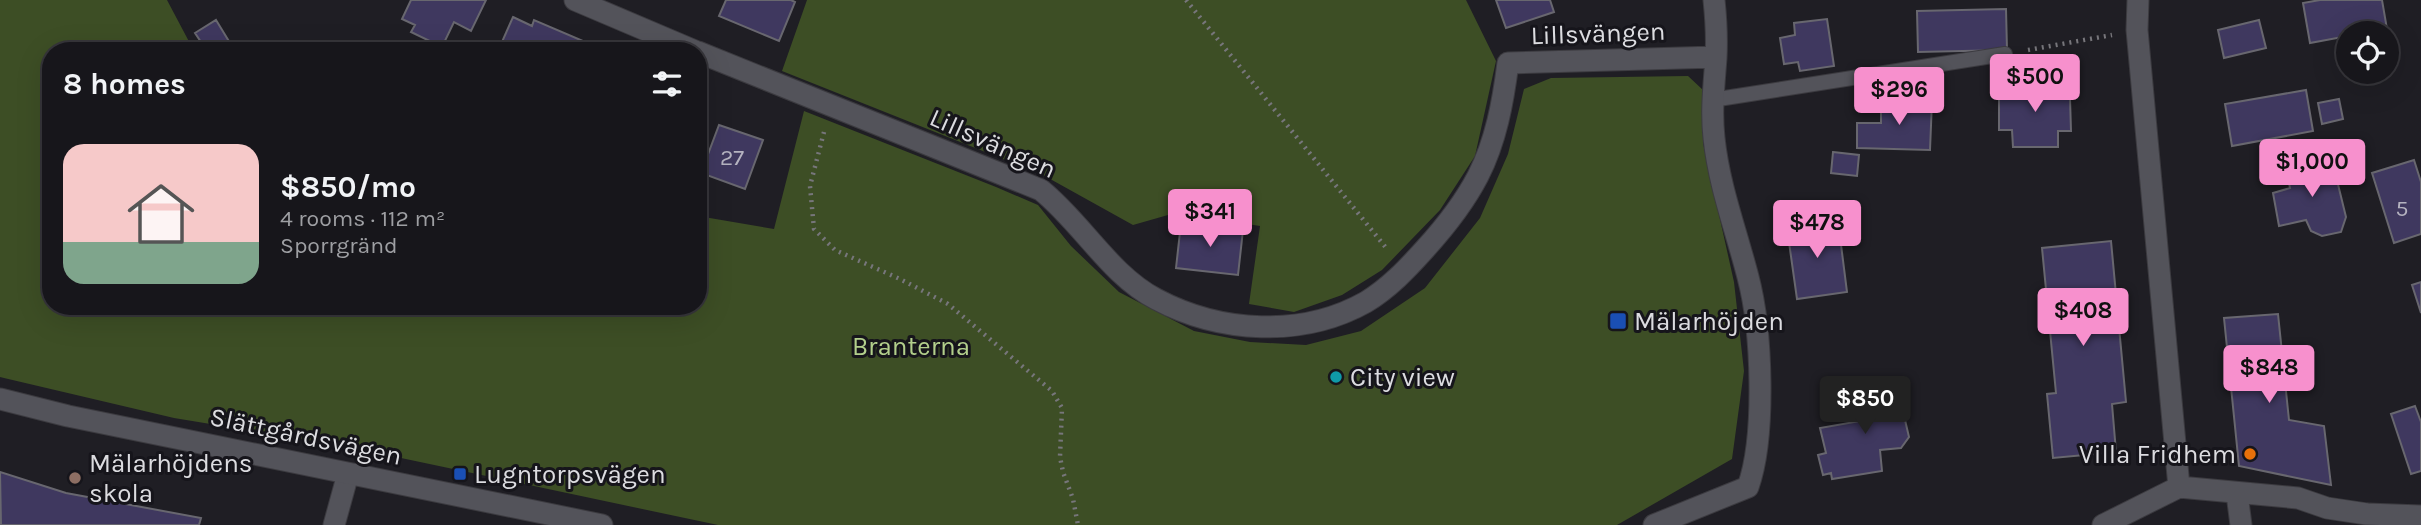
<!DOCTYPE html>
<meta charset="utf-8">
<style>
:root{--surface:#17161b;--page:#242328;--text:#f1f3f6;--muted:#9e9fa3;--line:#36353a;--accent:#f790cd}
body{margin:0;font-family:Karla,sans-serif;background:var(--page);color:var(--text);height:100vh;display:flex;flex-direction:column;font-size:26px;white-space:nowrap}
*{box-sizing:border-box;margin:0}
p{font-size:23px;color:var(--muted)}
.icon{flex:none;width:38px;height:38px;fill:none;stroke:currentColor;stroke-width:2;stroke-linecap:round;stroke-linejoin:round}
.map{position:relative;flex:1;overflow:hidden}
.details{position:absolute;left:42px;top:42px;width:665px;height:273px;display:flex;flex-direction:column;background:var(--surface);border-radius:28px;box-shadow:0 7px 28px #0002,0 0 0 2px var(--line)}
.details>*{flex:none}
.buttons{position:absolute;left:2336px;top:21px;display:grid;gap:14px}
.buttons a{display:grid;place-items:center;width:63px;height:63px;border-radius:50%;background:var(--surface);box-shadow:0 7px 28px #0002,0 0 0 2px var(--line);font-size:35px}
.price{position:absolute;translate:-50% -60px;padding:0 16px;border-radius:7px;background:var(--accent);color:#111;font-size:23px;line-height:46px;filter:drop-shadow(0 2px 4px #0008)}
.price::after{content:'';position:absolute;left:50%;top:42px;width:21px;height:16px;margin-left:-10px;background:inherit;clip-path:polygon(0 0,100% 0,50% 100%)}
.price.active{background:#222;color:#fff}
ul{padding:0;list-style:none}
li{display:flex;align-items:center;gap:21px;height:175px;padding:0 21px}
li span{display:grid;place-items:center;flex:none;width:196px;height:140px;border-radius:21px;color:#555}
li>.icon{margin-inline-start:auto}
span .icon{width:84px;height:84px;fill:#fffc;stroke-width:1}
li b{font-size:30px}
h2{display:flex;justify-content:space-between;align-items:center;height:84px;padding:0 21px;font-size:30px}
.map>svg:first-child{display:block}
.forest{fill:#3d4e25}
.building{fill:#3f385f;stroke:#68676f;stroke-width:2}
.lines{fill:none;stroke-linecap:round;stroke-linejoin:round}
.lane-casing{stroke:#3c3b40;stroke-width:16}
.street-casing{stroke:#3c3b40;stroke-width:23}
.secondary-casing{stroke:#3c3b40;stroke-width:23}
.path{stroke:#77767b;stroke-width:4.5;stroke-dasharray:2 5;stroke-linecap:butt}
.lane{stroke:#53535a;stroke-width:14}
.street{stroke:#53535a;stroke-width:21}
.secondary{stroke:#53535a;stroke-width:21}
.transit-dot{fill:#1a4fb4;stroke:#16151b;stroke-width:2.5}
.culture-dot{fill:#0f9aa8;stroke:#16151b;stroke-width:2.5}
.food-dot{fill:#e8710a;stroke:#16151b;stroke-width:2.5}
.education-dot{fill:#8d6e63;stroke:#16151b;stroke-width:2.5}
.labels{text-anchor:middle;stroke-width:6;stroke-linejoin:round;paint-order:stroke}
.number-label{font-size:23px;fill:#b5b3c0}
.street-label{font-size:26px;fill:#dcdce0;stroke:#16151b}
.poi-label{font-size:26px;fill:#dcdce0;stroke:#16151b;text-anchor:start}
.park-label{font-size:26px;fill:#b2cf8b;stroke:#16151b}
</style>
<div class="map">
<svg width="2421" height="525" viewBox="0 0 2421 525">
<rect width="100%" height="100%" fill="#1f1e24"/>
<path class="forest" d="M 0,0 L 167,0 L 194,51 L 51,51 L 51,306 L 698,306 L 698,216 L 774,229 L 804,111 L 996,187 L 1038,205 L 1071,246 L 1119,292 L 1194,331 L 1250,342 L 1306,345 L 1361,331 L 1425,288 L 1480,218 L 1508,154 L 1524,89 L 1551,78 L 1688,76 L 1703,90 L 1703,143 L 1734,282 L 1744,371 L 1732,459 L 1617,525 L 718,525 L 349,447 L 174,418 L 4,378 L 0,377 Z
M 807,0 L 1466,0 L 1496,61 L 1475,156 L 1440,210 L 1382,270 L 1342,295 L 1294,312 L 1249,304 L 1260,226 L 1175,213 L 1133,225 L 1043,175 L 782,71 Z"/>
<path class="building" d="M 411,0 L 486,0 L 471,31 L 454,22 L 442,47 L 411,32 L 415,25 L 402,19 Z
M 726,0 L 791,0 L 795,2 L 779,41 L 719,16 Z
M 1496,0 L 1550,0 L 1554,12 L 1506,28 Z
M 2320,0 L 2382,0 L 2387,29 L 2348,33 L 2348,36 L 2310,43 L 2303,3 Z
M 2006,9 L 2007,50 L 1918,52 L 1917,11 Z
M 513,17 L 532,26 L 534,20 L 583,41 L 578,51 L 498,51 Z
M 1827,19 L 1834,66 L 1800,71 L 1798,62 L 1784,64 L 1780,38 L 1795,35 L 1794,23 Z
M 216,20 L 230,43 L 217,51 L 207,51 L 195,33 Z
M 2259,20 L 2266,48 L 2224,58 L 2218,30 Z
M 2013,79 L 2056,79 L 2057,98 L 2070,98 L 2071,131 L 2058,131 L 2058,147 L 2013,147 L 2012,130 L 1999,130 L 1999,99 L 2013,99 Z
M 2306,90 L 2313,131 L 2232,146 L 2225,104 Z
M 2339,99 L 2343,119 L 2322,124 L 2318,103 Z
M 1881,100 L 1932,101 L 1930,150 L 1857,148 L 1857,123 L 1881,123 Z
M 719,125 L 763,140 L 745,189 L 701,173 Z
M 1833,152 L 1859,155 L 1857,176 L 1831,173 Z
M 2332,160 L 2346,217 L 2341,232 L 2322,236 L 2311,231 L 2306,220 L 2279,226 L 2273,193 L 2290,188 L 2286,168 Z
M 2414,160 L 2421,182 L 2421,234 L 2394,243 L 2372,173 Z
M 1838,221 L 1847,292 L 1797,299 L 1787,228 Z
M 1181,223 L 1243,230 L 1238,275 L 1176,268 Z
M 2111,241 L 2126,402 L 2112,404 L 2116,452 L 2053,458 L 2047,394 L 2056,393 L 2042,248 Z
M 2421,282 L 2421,313 L 2412,285 Z
M 2278,314 L 2289,420 L 2324,426 L 2331,485 L 2239,466 L 2224,318 Z
M 1897,386 L 1909,437 L 1901,448 L 1880,450 L 1882,471 L 1832,479 L 1831,473 L 1823,475 L 1818,455 L 1826,453 L 1820,428 L 1866,420 L 1860,391 Z
M 2415,406 L 2421,422 L 2421,471 L 2411,474 L 2391,414 Z
M 0,472 L 66,493 L 201,518 L 199,525 L 1,525 Z"/>
<g class="lines">
<defs>
<path id="lane" d="M 1712,100 L 2005,54"/>
<path id="street" d="M 575,0 L 695,51
M 2138,0 L 2137,30 L 2179,487
M 698,52 L 1041,190 C 1082,223 1110,275 1156,299 C 1220,333 1302,338 1366,302 C 1389,288 1407,269 1425,249 C 1445,227 1464,203 1478,176 C 1496,141 1503,102 1508,63 L 1716,57
M 2179,487 L 2298,498 L 2327,508 L 2367,514 L 2421,516
M 2237,494 L 2241,525
M 334,525 L 348,474
M 1654,525 L 1748,487 C 1766,436 1762,330 1748,277 C 1736,230 1719,186 1714,138 C 1711,111 1714,85 1716,58 C 1717,39 1716,19 1714,0
M 2103,525 L 2179,487"/>
<path id="secondary" d="M 0,399 L 68,416 L 602,525"/>
</defs>
<use href="#lane" class="lane-casing"/>
<use href="#street" class="street-casing"/>
<use href="#secondary" class="secondary-casing"/>
<path class="path" d="M 1186,0 L 1387,249
M 2028,50 L 2112,35
M 824,132 L 810,186 L 814,229 L 835,250 L 900,279 L 948,304 L 1052,391 L 1062,408 L 1060,457 L 1063,472 L 1073,499 L 1078,525"/>
<use href="#lane" class="lane"/>
<use href="#street" class="street"/>
<use href="#secondary" class="secondary"/>
</g>
<g class="transit-dot">
<rect x="1609" y="312" width="18" height="18" rx="3.5"/>
<rect x="453" y="467" width="14" height="14" rx="3.5"/>
</g>
<circle class="culture-dot" cx="1336" cy="377" r="7"/>
<circle class="food-dot" cx="2250" cy="454" r="7"/>
<circle class="education-dot" cx="75" cy="478" r="7"/>
<g class="labels">
<g class="number-label">
<text x="732" y="165">27</text>
<text x="2402" y="216">5</text>
</g>
<g class="street-label">
<text transform="translate(1598 33) rotate(-2)" y="9">Lillsvängen</text>
<text transform="translate(993 143) rotate(24)" y="9">Lillsvängen</text>
<text transform="translate(306 436) rotate(12)" y="9">Slättgårdsvägen</text>
</g>
<g class="poi-label">
<text x="1634" y="330">Mälarhöjden</text>
<text x="1350" y="386">City view</text>
<text x="2236" y="463" text-anchor="end">Villa Fridhem</text>
<text x="89" y="472">Mälarhöjdens<tspan x="89" dy="30">skola</tspan></text>
<text x="474" y="483">Lugntorpsvägen</text>
</g>
<g class="park-label">
<text x="911" y="355">Branterna</text>
</g>
</g>
</svg>
<div class="buttons">
<a><svg class="icon" aria-label="locate" viewBox="0 0 24 24"><circle cx="12" cy="12" r="6"/><path d="M12 2v4M12 18v4M2 12h4M18 12h4"/></svg></a>
</div>
<b class="price" style="left:2035px;top:114px">$500</b>
<b class="price" style="left:1899px;top:127px">$296</b>
<b class="price" style="left:2312px;top:199px">$1,000</b>
<b class="price" style="left:1210px;top:249px">$341</b>
<b class="price" style="left:1817px;top:260px">$478</b>
<b class="price" style="left:2083px;top:348px">$408</b>
<b class="price" style="left:2269px;top:405px">$848</b>
<b class="price active" style="left:1865px;top:436px">$850</b>
<section class="details">
<h2>8 homes<svg class="icon" aria-label="filters" viewBox="0 0 24 24"><path d="M4 7h16M4 17h16"/><circle cx="9" cy="7" r="2"/><circle cx="15" cy="17" r="2"/></svg></h2>
<ul>
<li><span style="background:linear-gradient(#f6c9c9 70%,#7fa58c 0)"><svg class="icon" aria-label="home" viewBox="0 0 24 24"><path d="M3 11l9-7 9 7M6 9v11h12V9"/></svg></span><div><b>$850/mo</b><p>4 rooms · 112 m²</p><p>Sporrgränd</p></div></li>
</ul>
</section>
</div>
